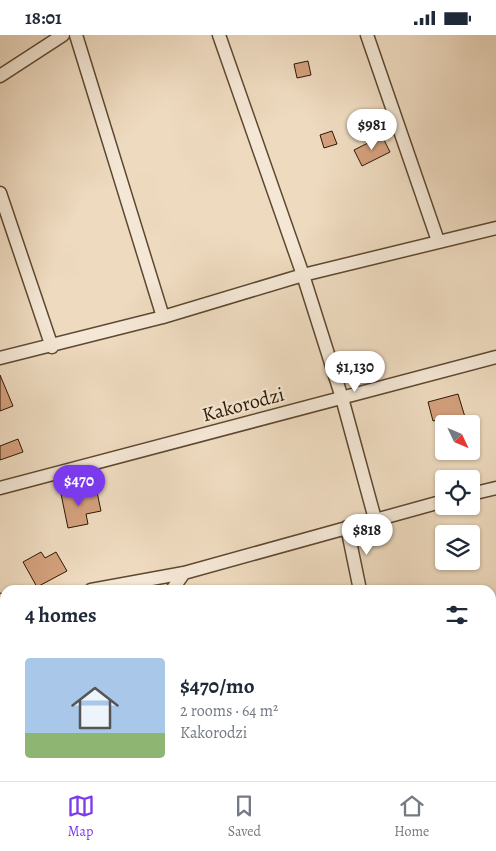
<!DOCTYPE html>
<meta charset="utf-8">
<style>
:root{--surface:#fff;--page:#f6f6f7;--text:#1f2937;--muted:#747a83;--line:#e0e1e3;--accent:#7c3aed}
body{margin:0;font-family:Alegreya,serif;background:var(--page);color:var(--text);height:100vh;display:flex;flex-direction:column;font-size:19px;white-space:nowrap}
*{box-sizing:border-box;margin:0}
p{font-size:16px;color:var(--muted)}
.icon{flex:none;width:28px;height:28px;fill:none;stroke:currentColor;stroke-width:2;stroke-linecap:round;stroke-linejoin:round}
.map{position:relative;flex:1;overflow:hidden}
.panel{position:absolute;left:0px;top:550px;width:496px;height:196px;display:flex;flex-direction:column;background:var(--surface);border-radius:15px 15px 0 0;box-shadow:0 1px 4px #0004}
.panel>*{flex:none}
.needle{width:32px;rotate:134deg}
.fabs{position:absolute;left:435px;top:380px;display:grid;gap:10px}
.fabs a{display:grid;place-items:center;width:45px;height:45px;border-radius:5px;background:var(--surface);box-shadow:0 1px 4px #0004;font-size:25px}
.price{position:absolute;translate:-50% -42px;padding:0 11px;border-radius:18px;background:#fff;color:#222;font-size:16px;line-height:32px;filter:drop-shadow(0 1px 2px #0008)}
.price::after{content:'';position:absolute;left:50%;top:30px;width:15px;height:11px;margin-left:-8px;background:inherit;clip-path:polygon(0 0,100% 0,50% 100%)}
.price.active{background:var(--accent);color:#fff}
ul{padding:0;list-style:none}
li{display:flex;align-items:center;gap:15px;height:125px;padding:0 25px}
li span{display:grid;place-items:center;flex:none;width:140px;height:100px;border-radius:5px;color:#555}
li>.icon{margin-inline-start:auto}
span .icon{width:60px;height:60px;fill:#fffc;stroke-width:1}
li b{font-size:21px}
h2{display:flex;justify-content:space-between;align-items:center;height:60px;padding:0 25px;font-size:21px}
.status{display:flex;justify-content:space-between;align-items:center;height:35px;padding:0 25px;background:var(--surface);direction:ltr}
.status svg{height:14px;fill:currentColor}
.menu{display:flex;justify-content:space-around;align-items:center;height:70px;border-top:1px solid var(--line);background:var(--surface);font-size:14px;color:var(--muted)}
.menu a{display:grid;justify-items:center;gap:2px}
.menu .active{color:var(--accent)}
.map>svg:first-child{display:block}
.building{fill:#d4a07d;stroke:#2d1802}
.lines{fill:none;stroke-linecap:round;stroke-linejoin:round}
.street-casing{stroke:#5d4831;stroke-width:15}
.street{stroke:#f4e7d5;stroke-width:12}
.labels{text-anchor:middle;stroke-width:4.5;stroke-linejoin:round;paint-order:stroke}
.street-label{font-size:20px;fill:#2d1802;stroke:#f4e7d5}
</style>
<div class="status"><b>18:01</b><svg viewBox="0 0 49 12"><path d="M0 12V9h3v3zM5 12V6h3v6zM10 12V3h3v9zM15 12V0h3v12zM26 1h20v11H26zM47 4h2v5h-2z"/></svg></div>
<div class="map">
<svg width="496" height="746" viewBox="0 0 496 746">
<rect width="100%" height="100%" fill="#eedabf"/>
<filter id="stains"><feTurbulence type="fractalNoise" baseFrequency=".004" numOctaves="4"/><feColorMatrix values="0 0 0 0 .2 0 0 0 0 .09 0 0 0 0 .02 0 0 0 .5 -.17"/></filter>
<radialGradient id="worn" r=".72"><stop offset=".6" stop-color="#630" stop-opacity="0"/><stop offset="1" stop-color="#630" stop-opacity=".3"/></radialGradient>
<path class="building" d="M 308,26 L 311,40 L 297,43 L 294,29 Z
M 332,96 L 337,109 L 324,113 L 320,100 Z
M 382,101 L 390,117 L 362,131 L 354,115 Z
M 0,340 L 13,371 L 0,376 Z
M 458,359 L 465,382 L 449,387 L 448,382 L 433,386 L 428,367 Z
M 18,404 L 23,417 L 0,425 L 0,411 Z
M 81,455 L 82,461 L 97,457 L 101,476 L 86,479 L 88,489 L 68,493 L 61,459 Z
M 41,517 L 45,523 L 56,517 L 67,536 L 37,552 L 23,527 Z"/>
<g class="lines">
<defs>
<path id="street" d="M 76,0 L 163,282
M 219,0 L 303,240 L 342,363 L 375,484
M 367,0 L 438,206
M 0,41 L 63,0
M 0,158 L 52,312
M 0,323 L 163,282 L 303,240 L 496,193
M 0,453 L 496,322
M 471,459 L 496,453
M 347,492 L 360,555
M 91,555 L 184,538
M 172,555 L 184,538 L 444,466
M 0,565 L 5,568
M 491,602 L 496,601
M 0,628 L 5,626
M 0,705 L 5,704
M 491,722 L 496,721
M 204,741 L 206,746
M 415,741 L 416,746"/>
</defs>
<use href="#street" class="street-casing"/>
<use href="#street" class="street"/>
</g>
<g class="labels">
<g class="street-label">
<text transform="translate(243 369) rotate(-15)" y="7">Kakorodzi</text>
</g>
</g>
<rect width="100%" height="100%" filter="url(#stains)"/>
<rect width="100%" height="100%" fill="url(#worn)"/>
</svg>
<div class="fabs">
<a><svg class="needle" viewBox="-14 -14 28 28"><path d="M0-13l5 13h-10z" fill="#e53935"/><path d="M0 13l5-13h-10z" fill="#747a83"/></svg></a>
<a><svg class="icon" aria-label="locate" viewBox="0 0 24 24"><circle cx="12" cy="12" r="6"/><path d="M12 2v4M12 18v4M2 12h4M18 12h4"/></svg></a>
<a><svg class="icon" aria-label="layers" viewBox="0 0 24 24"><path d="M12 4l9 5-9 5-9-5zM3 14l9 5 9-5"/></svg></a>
</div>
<b class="price" style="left:372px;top:116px">$981</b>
<b class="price" style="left:355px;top:358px">$1,130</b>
<b class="price active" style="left:79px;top:472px">$470</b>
<b class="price" style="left:367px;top:521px">$818</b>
<section class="panel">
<h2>4 homes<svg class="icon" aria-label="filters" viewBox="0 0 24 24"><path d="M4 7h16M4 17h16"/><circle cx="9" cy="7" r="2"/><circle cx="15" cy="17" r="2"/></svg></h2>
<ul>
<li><span style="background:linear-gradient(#a9c7e8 75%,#8fb573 0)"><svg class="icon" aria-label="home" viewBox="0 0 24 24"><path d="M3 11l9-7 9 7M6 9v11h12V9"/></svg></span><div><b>$470/mo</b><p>2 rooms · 64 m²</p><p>Kakorodzi</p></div></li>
</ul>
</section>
</div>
<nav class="menu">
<a class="active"><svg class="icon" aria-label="map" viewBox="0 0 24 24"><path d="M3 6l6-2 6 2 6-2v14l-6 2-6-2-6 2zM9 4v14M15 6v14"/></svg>Map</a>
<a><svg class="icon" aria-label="saved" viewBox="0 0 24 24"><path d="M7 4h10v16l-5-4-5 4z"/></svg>Saved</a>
<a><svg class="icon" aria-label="home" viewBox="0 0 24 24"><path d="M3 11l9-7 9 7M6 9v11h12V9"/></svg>Home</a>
</nav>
